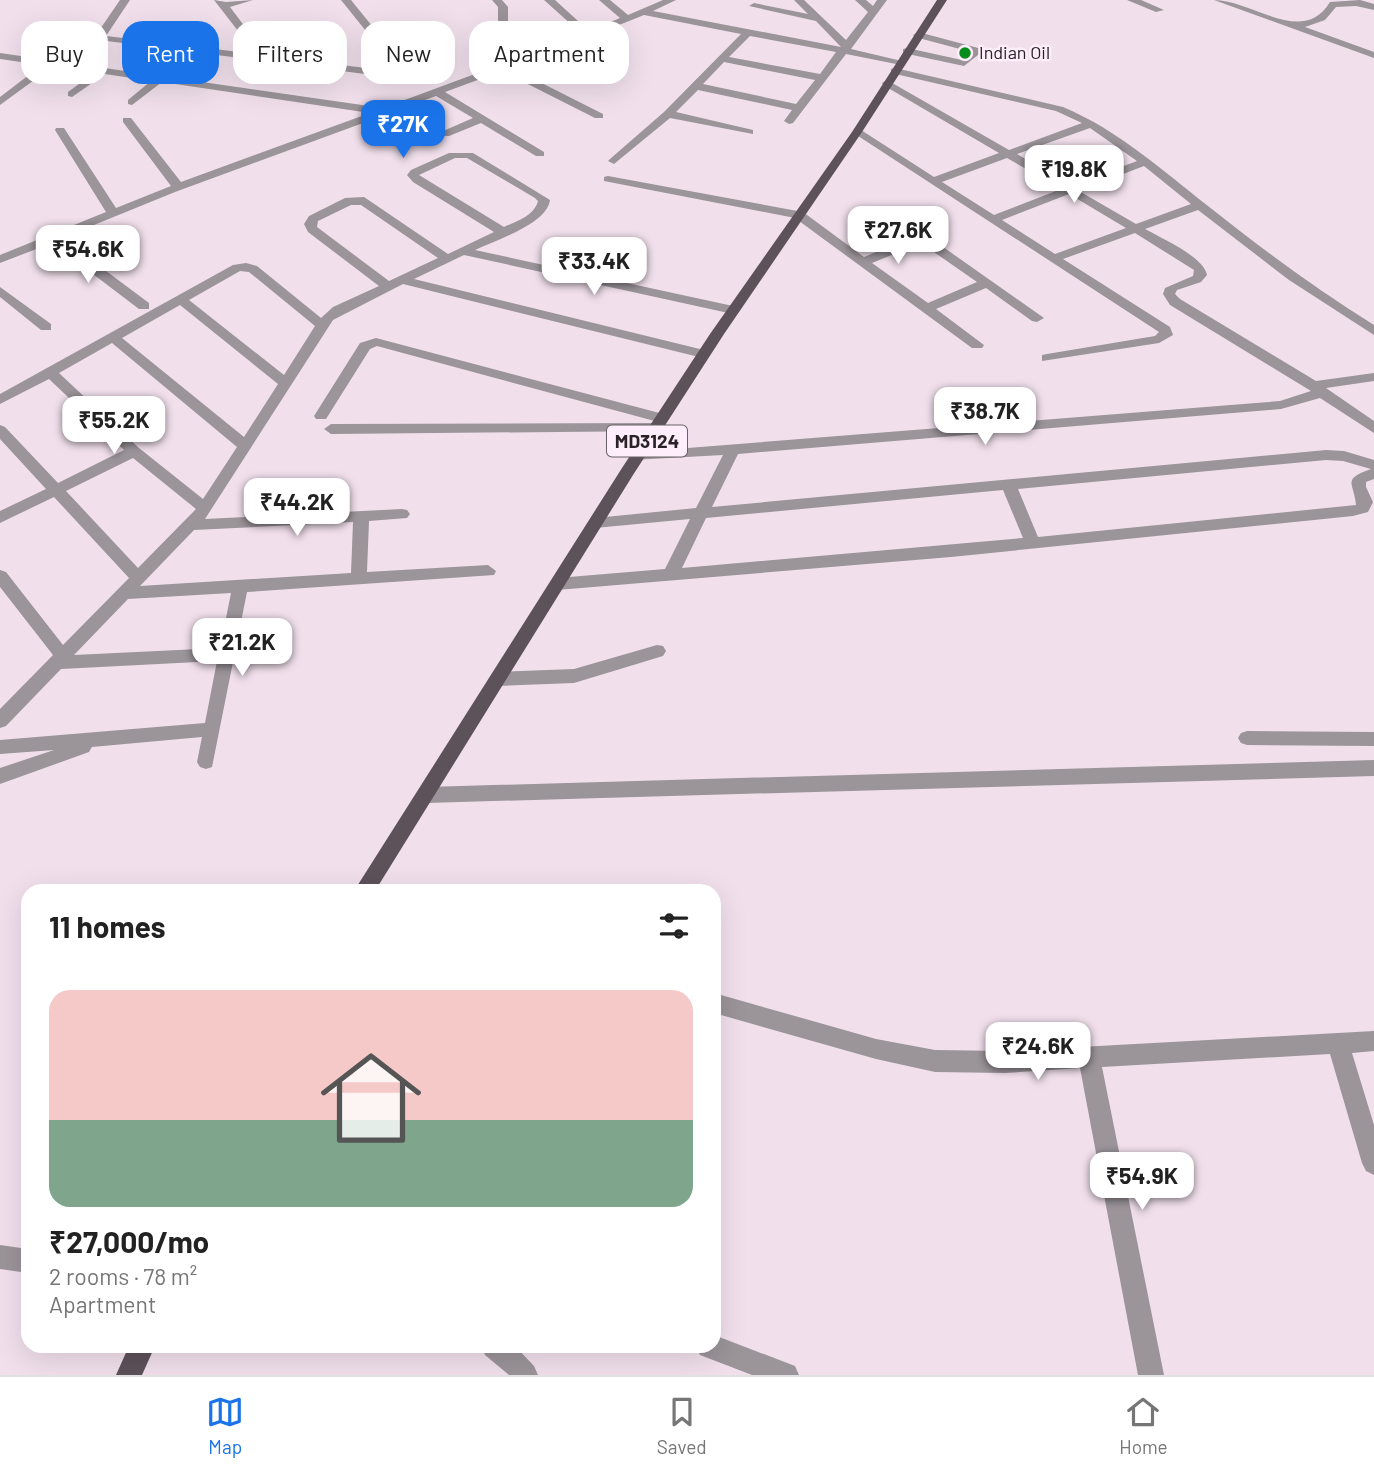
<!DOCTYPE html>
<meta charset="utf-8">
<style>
:root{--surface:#fff;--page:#f2f2f2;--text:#222;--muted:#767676;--line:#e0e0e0;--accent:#1a73e8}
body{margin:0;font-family:Barlow,sans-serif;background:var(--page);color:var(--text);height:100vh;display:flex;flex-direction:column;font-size:26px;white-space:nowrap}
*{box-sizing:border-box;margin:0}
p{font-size:23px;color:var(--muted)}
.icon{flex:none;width:38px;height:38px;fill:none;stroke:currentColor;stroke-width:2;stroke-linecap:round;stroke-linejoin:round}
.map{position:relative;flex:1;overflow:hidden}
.details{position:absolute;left:21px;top:884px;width:700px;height:469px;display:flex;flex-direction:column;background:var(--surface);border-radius:21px;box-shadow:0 7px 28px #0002}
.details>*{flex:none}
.guide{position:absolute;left:21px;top:21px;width:700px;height:63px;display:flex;gap:14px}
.price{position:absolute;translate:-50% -60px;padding:0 16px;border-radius:14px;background:#fff;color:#222;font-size:23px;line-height:46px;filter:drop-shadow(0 2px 4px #0008)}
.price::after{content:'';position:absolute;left:50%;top:42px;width:21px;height:16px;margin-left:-10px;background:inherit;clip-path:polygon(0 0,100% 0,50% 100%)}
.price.current{background:var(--accent);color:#fff}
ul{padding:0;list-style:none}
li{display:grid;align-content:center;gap:14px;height:371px;padding:0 28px}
li span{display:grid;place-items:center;height:217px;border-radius:21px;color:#555}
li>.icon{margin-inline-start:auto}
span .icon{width:126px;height:126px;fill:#fffc;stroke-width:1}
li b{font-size:30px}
h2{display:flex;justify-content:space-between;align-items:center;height:84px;padding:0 28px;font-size:30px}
.pill{padding:0 24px;border-radius:21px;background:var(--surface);box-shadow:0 7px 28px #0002;font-size:24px;line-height:63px}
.pill.current{background:var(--accent);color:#fff}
.dock{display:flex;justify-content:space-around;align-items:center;height:98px;border-top:2px solid var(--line);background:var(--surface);font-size:19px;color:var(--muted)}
.dock a{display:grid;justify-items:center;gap:4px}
.dock .current{color:var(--accent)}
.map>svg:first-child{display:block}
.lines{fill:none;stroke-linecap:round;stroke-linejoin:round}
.minor{fill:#9b9499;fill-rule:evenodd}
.major{fill:#5d515a;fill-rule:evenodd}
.poi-dot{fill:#068c1a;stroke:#feedfa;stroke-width:2.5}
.labels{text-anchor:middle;stroke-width:5;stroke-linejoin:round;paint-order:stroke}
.far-poi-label{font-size:18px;fill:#292328;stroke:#feedfa;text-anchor:start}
.shield{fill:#feedfa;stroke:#696067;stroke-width:2}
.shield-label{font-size:19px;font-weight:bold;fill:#292328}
</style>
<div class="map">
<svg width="1374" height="1375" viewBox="0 0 1374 1375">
<rect width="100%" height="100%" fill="#f1e0ec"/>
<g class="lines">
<path class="minor" d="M 120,0 L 130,0 L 106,36 L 256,54 L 214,0 L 226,2 L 253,0 L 230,7 L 267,56 L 399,72 L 341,0 L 351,0 L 415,79 L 410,82 L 404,79 L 99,40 L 96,35 Z
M 492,0 L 502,0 L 508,7 L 508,21 L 535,52 L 582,34 L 544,0 L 555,0 L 589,31 L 620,18 L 599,0 L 610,0 L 628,15 L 663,0 L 676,0 L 653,11 L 841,47 L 816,21 L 749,6 L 754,3 L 808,14 L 794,0 L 804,0 L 846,40 L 868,12 L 855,0 L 866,0 L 873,6 L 877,0 L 887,0 L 851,49 L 906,62 L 901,65 L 846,54 L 793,123 L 789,124 L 784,121 L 792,110 L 698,90 L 676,112 L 753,130 L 753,134 L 670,118 L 614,164 L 608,161 L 610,159 L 664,112 L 741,34 L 644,15 L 512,68 L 603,114 L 603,118 L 595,118 L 502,71 L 445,92 L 544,152 L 544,156 L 536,156 L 481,123 L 449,136 L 441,136 L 441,132 L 473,118 L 436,96 L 383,115 L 410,135 L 410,139 L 402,139 L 374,119 L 175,192 L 62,238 L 149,303 L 149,309 L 139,309 L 52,243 L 0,263 L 0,255 L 106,212 L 55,130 L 56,128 L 64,128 L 116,208 L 171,186 L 123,122 L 123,118 L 131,118 L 181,182 L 370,113 L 162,82 L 132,105 L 128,104 L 128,100 L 151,81 L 105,74 L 72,97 L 68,96 L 68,92 L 94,73 L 52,67 L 0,105 L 0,97 L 42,65 L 0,59 L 0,53 L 383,108 L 526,55 L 498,21 L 498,7 ZM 750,36 L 836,52 L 820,74 L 729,57 ZM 724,62 L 815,80 L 796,104 L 703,84 Z
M 1127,0 L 1141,0 L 1164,10 L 1156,12 Z
M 1214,0 C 1252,0 1303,47 1330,2 L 1360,0 L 1374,4 L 1374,10 L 1356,6 L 1336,7 L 1325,20 L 1305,27 L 1374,52 L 1374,58 Z
M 918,32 L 982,49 L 983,51 L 964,66 L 903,53 L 903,49 L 907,48 L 962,60 L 971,52 L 915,37 L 913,35 Z
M 895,68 L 1063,107 C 1118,130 1162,170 1208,206 C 1262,249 1316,289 1374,325 L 1374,335 L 1289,280 L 1198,210 L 1145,229 C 1161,238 1204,257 1207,275 L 1201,282 L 1177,290 L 1175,294 L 1180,299 L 1316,381 L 1374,373 L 1374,381 L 1326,388 L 1374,421 L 1374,433 L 1320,398 L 1281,409 L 738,454 L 712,507 L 1326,450 L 1344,451 L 1374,460 L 1374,479 L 1366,482 L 1366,487 L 1373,502 L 1368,512 L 1353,516 L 951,557 L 557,590 L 551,588 L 549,584 L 557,578 L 665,569 L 690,519 L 595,528 L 587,523 L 595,518 L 696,508 L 723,455 L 632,460 L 630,457 L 637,452 L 1280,401 L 1311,391 L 1170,305 L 1163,294 L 1165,288 L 1193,276 L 1194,270 L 1135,233 L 1063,259 L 1170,327 L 1173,335 L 1159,343 L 1042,361 L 1042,355 L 1047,354 L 1155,336 L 1159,332 L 852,132 L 861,130 L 934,177 L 999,153 L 883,85 L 882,83 L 887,80 L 1009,150 L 1082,123 L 1056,111 L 891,73 L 891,69 ZM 1090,128 L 1137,161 L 1071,186 L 1017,154 ZM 1007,158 L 1061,189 L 994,215 L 942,182 ZM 1144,166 L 1191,204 L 1136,224 L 1079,191 ZM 1069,194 L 1126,228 L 1055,254 L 1002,220 ZM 1326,460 L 1343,461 L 1371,469 C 1341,480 1354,482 1356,505 L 1038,537 L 1018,489 ZM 1003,490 L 1023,538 L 682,568 L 706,518 Z
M 449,153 L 473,153 L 550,200 C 547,224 496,240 475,250 L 733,306 L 740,310 L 733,314 L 464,255 L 414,279 L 708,351 L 710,354 L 703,358 L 403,284 L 333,320 L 205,519 L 402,509 L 407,510 L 410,514 L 407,518 L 369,521 L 367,572 L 488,565 L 496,571 L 494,575 L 247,592 L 212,767 L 206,769 L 200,767 L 197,762 L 202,737 L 92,747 L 89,752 L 0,784 L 0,768 L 54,750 L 0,754 L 0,740 L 205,723 L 217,661 L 61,669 L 6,726 L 0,728 L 0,709 L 53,655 L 0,587 L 0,570 L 6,572 L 63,645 L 129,578 L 54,497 L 0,523 L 0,511 L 46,489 L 0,439 L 0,425 L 5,427 L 58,483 L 124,450 L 49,379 L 0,404 L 0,394 L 233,265 L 246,263 L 257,266 L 321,318 L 333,307 L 379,286 L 308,232 L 304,224 L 309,216 L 345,198 L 364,197 L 448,254 L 494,232 L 413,182 L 407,175 L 411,170 ZM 455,158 L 467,158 L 535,198 L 538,201 C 534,216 517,221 504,227 L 419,175 ZM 351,205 L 361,205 L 438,258 L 389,281 L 317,227 L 318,221 ZM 240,271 L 249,272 L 315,326 L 284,375 L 189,300 ZM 180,305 L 278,384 L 244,437 L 122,338 ZM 112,343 L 237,447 L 203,499 L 139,448 L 59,373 ZM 133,458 L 196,509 L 138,568 L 66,491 ZM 353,522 L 351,573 L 140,586 L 194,530 ZM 231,593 L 220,648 L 74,655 L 128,599 Z
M 608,176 L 803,212 L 864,257 L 913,237 L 889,219 L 899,216 L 1044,318 L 1037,322 L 1032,321 L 986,288 L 936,309 L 984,345 L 982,348 L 972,348 L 795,218 L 604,181 L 604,177 ZM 921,243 L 977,282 L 928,303 L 872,263 Z
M 0,287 L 51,324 L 51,330 L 41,330 L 0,297 Z
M 376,338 L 667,415 L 669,418 L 662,423 L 377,346 L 370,349 L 326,419 L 316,419 L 314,416 L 360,343 Z
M 656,423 L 663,428 L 661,431 L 331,434 L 324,429 L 331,424 Z
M 657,645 L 663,646 L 666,651 L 663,656 L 574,683 L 498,686 L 492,684 L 489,679 L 492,674 L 498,672 L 574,669 Z
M 1247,731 L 1374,732 L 1374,746 L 1247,745 L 1241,743 L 1238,738 L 1241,733 Z
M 1374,760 L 1374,776 L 426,803 L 419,801 L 417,795 L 419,789 L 426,787 Z
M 714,993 L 876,1039 L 935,1050 L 1005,1051 L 1374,1031 L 1374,1051 L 1352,1053 L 1374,1125 L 1374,1175 L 1366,1171 L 1362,1163 L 1330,1054 L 1102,1067 L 1164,1375 L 1138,1375 L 1080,1068 L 1005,1073 L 935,1072 L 876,1059 L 714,1013 Z
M 0,1245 L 28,1249 L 28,1273 L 0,1269 Z
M 714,1335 L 795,1366 L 799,1375 L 752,1375 L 700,1355 L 696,1346 L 714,1346 Z
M 481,1346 L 515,1346 L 534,1366 L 538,1375 L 509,1375 L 485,1355 Z"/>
<path class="major" d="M 937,0 L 947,0 L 862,132 L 724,334 L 633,475 L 375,891 L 354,891 L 622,468 L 710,334 L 852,132 Z
M 129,1346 L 155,1346 L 142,1375 L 116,1375 Z"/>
</g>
<circle class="poi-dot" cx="965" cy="53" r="7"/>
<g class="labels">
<g class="far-poi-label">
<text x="979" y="59">Indian Oil</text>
</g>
<rect class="shield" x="607" y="425.5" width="80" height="31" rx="5"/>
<g class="shield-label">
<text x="647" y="448">MD3124</text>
</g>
</g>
</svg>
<b class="price current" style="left:403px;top:160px">₹27K</b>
<b class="price" style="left:1074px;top:205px">₹19.8K</b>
<b class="price" style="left:898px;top:266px">₹27.6K</b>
<b class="price" style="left:88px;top:285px">₹54.6K</b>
<b class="price" style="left:594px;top:297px">₹33.4K</b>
<b class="price" style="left:985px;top:447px">₹38.7K</b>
<b class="price" style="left:114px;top:456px">₹55.2K</b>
<b class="price" style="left:297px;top:538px">₹44.2K</b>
<b class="price" style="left:242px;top:678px">₹21.2K</b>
<b class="price" style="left:1038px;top:1082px">₹24.6K</b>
<b class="price" style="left:1142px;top:1212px">₹54.9K</b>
<div class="guide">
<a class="pill">Buy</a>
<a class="pill current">Rent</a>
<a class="pill">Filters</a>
<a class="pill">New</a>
<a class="pill">Apartment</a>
</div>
<section class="details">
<h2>11 homes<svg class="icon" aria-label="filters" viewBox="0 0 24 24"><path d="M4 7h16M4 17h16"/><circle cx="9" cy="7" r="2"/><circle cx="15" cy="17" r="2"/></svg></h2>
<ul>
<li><span style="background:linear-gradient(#f6c9c9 60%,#7fa58c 0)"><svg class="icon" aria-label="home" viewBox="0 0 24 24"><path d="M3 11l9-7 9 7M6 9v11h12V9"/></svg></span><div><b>₹27,000/mo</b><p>2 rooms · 78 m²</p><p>Apartment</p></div></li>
</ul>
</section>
</div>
<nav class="dock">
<a class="current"><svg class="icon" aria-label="map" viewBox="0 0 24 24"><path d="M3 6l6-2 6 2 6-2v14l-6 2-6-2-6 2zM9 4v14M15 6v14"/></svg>Map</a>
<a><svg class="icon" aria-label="saved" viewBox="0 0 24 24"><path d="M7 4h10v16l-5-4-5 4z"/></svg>Saved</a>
<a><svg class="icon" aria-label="home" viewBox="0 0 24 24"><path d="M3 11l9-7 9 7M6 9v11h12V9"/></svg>Home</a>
</nav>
